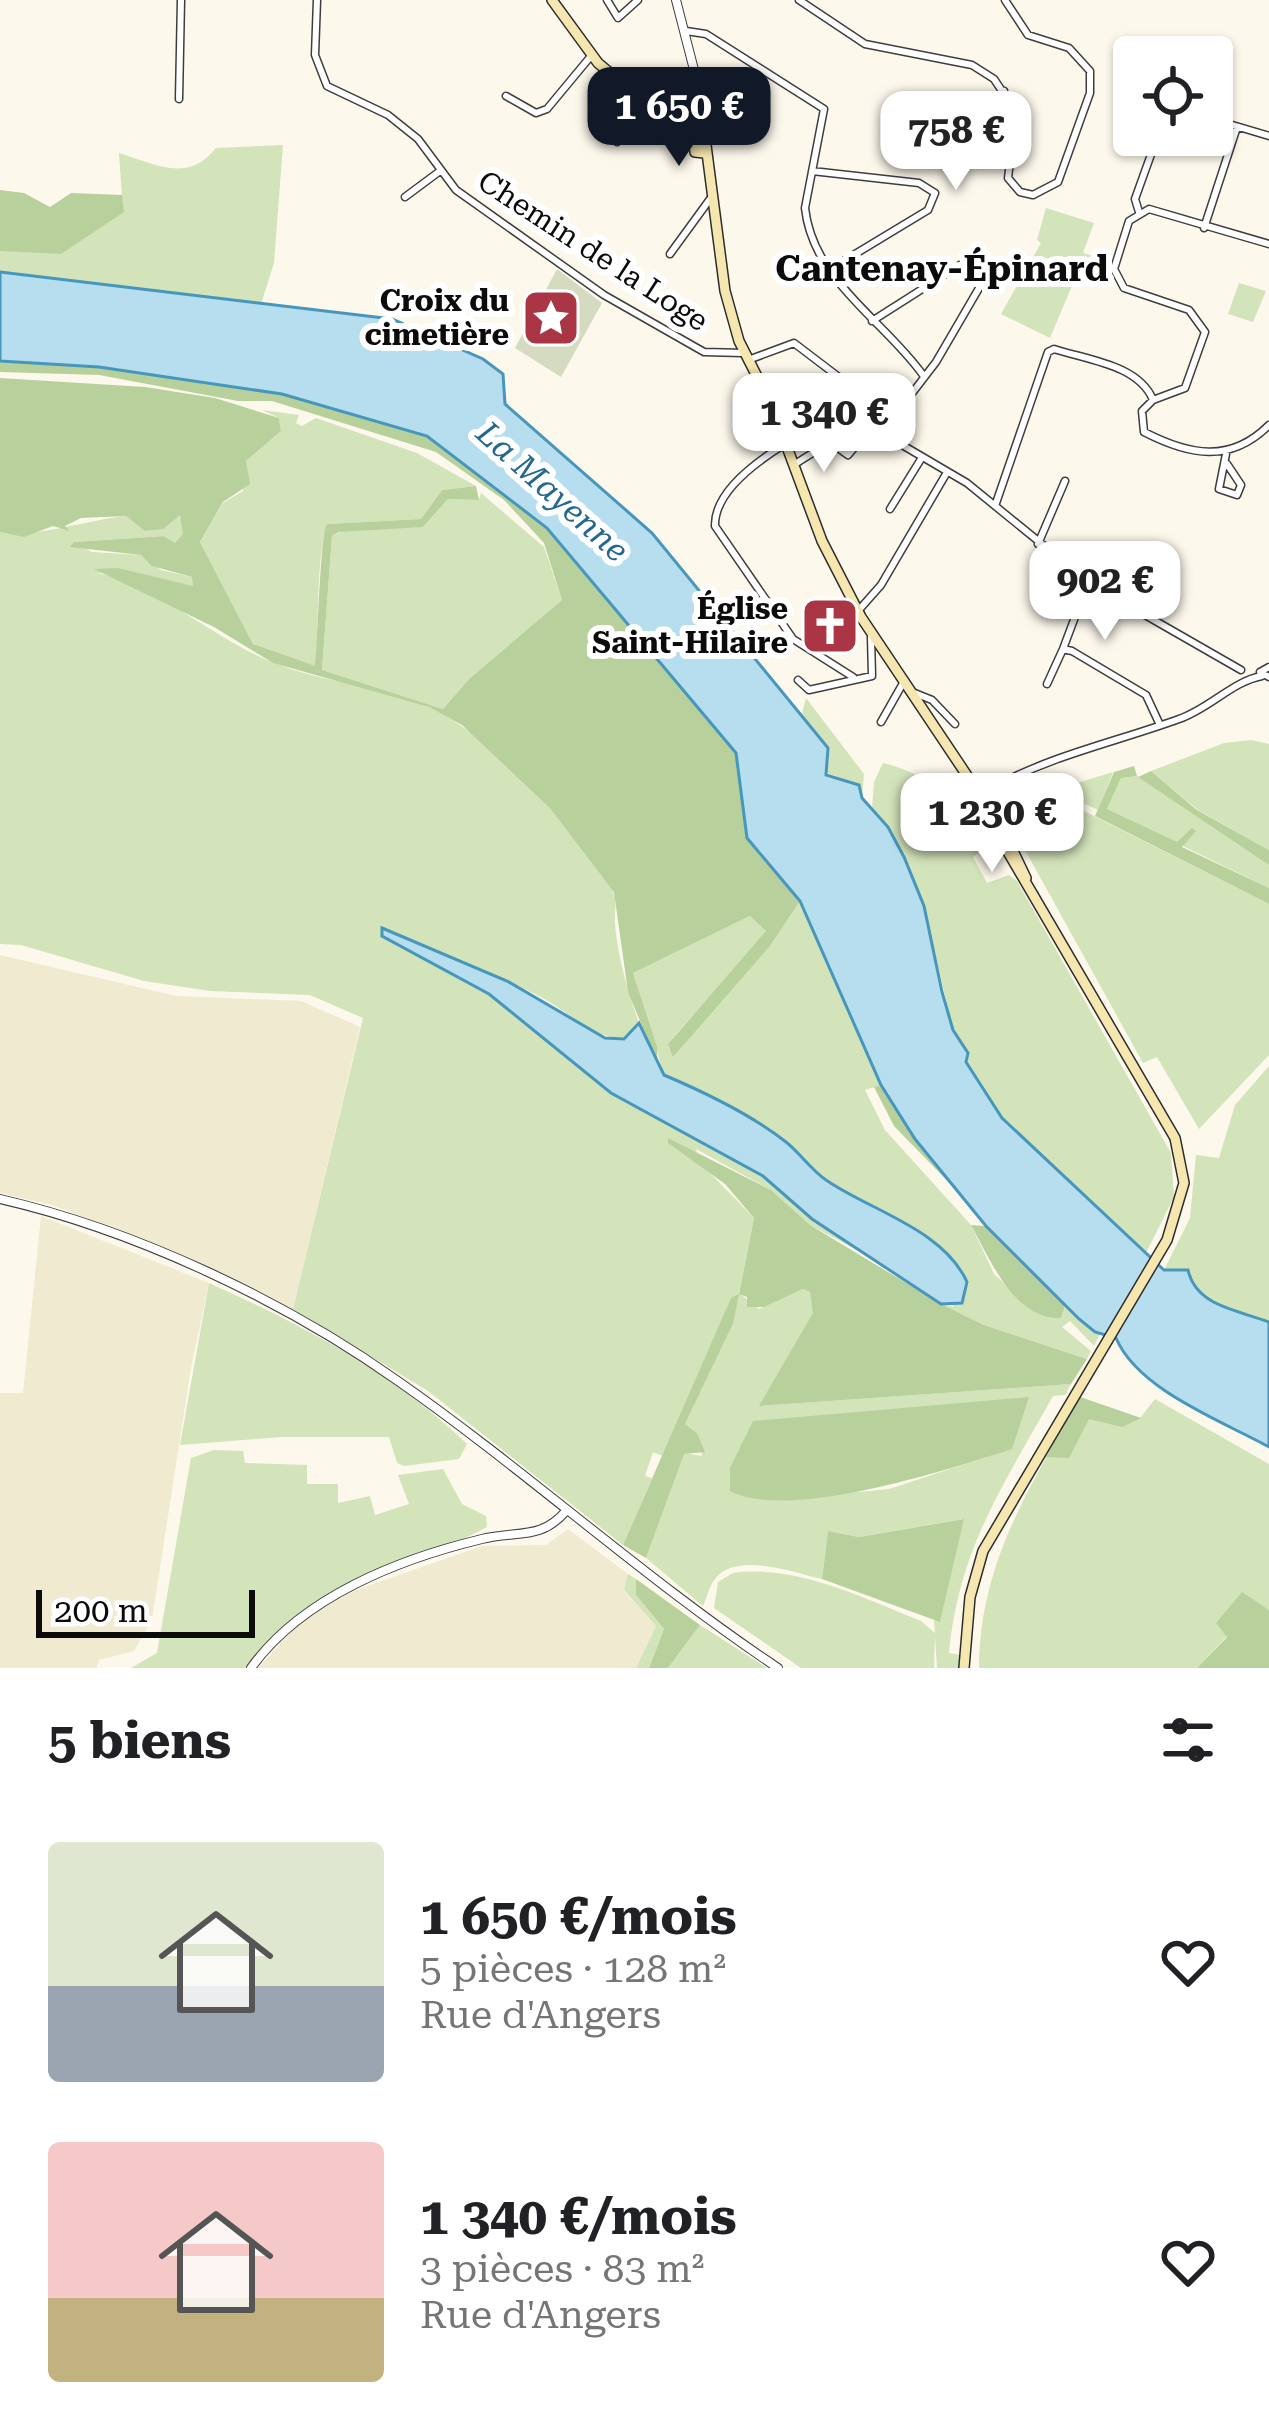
<!DOCTYPE html>
<html lang="fr">
<meta charset="utf-8">
<style>
:root{--surface:#fff;--page:#f6f6f6;--text:#202124;--muted:#757577;--accent:#111827}
body{margin:0;font-family:"Roboto Serif",serif;background:var(--page);color:var(--text);height:100vh;display:flex;flex-direction:column;font-size:45px;white-space:nowrap}
*{box-sizing:border-box;margin:0}
p{font-size:39px;color:var(--muted)}
.icon{flex:none;width:66px;height:66px;fill:none;stroke:currentColor;stroke-width:2;stroke-linecap:round;stroke-linejoin:round}
.map{position:relative;height:1668px;overflow:hidden}
.panel{display:flex;flex-direction:column;background:var(--surface);flex:1}
.panel>*{flex:none}
.tools{position:absolute;left:1113px;top:36px;display:grid;gap:24px}
.tools a{display:grid;place-items:center;width:120px;height:120px;border-radius:12px;background:var(--surface);box-shadow:0 3px 9px #0004;font-size:60px}
.scale{position:absolute;left:36px;bottom:30px;width:219px;box-sizing:border-box;padding-left:12px;border:6px solid #0b0b0b;border-top:0;font-size:33px;line-height:42px;white-space:nowrap;color:#0b0b0b;-webkit-text-stroke:9px #fff;paint-order:stroke}
.price{position:absolute;translate:-50% -102px;padding:0 27px;border-radius:24px;background:#fff;color:#222;font-size:39px;line-height:78px;filter:drop-shadow(0 3px 6px #0008)}
.price::after{content:'';position:absolute;left:50%;top:72px;width:36px;height:27px;margin-left:-18px;background:inherit;clip-path:polygon(0 0,100% 0,50% 100%)}
.price.selected{background:var(--accent);color:#fff}
ul{padding:0;list-style:none}
li{display:flex;align-items:center;gap:36px;height:300px;padding:0 48px}
li span{display:grid;place-items:center;flex:none;width:336px;height:240px;border-radius:12px;color:#555}
li>.icon{margin-inline-start:auto}
span .icon{width:144px;height:144px;fill:#fffc;stroke-width:1}
li b{font-size:51px}
h2{display:flex;justify-content:space-between;align-items:center;height:144px;padding:0 48px;font-size:51px}
.map>svg:first-child{display:block}
.farmland{fill:#efead0}
.green{fill:#d3e3ba;fill-rule:evenodd}
.forest{fill:#b8d19c}
.cemetery{fill:#d5dbc0}
.water{fill:#b7deee;stroke:#4797bc;stroke-width:3}
.lines{fill:none;stroke-linecap:round;stroke-linejoin:round}
.minor-casing{stroke:#3e3e3e;stroke-width:9}
.tertiary-casing{stroke:#3e3e3e;stroke-width:10}
.secondary-casing{stroke:#2d2d2d;stroke-width:12}
.minor{stroke:#fff;stroke-width:6}
.tertiary{stroke:#fff;stroke-width:8}
.secondary{stroke:#f5e7af;stroke-width:9}
.labels{text-anchor:middle;stroke-width:12;stroke-linejoin:round;paint-order:stroke}
.street-label{font-size:30px;fill:#0b0b0b;stroke:#fff}
.poi-label{font-size:30px;font-weight:bold;fill:#0b0b0b;stroke:#fff;text-anchor:end}
.water-label{font-size:33px;font-style:italic;fill:#25688d;stroke:#fff}
.quarter-label{font-size:36px;font-weight:bold;fill:#0b0b0b;stroke:#fff}
</style>
<div class="map">
<svg width="1269" height="1668" viewBox="0 0 1269 1668">
<rect width="100%" height="100%" fill="#fdf8ec"/>
<path class="farmland" d="M 0,955 L 176,996 L 301,1001 L 360,1027 L 293,1309 L 157,1245 L 52,1205 L 0,1193 Z
M 41,1216 L 209,1283 L 191,1368 L 152,1619 L 134,1651 L 99,1660 L 97,1668 L 0,1668 L 0,1393 L 23,1393 Z
M 568,1529 L 628,1574 L 624,1591 L 656,1626 L 636,1668 L 258,1668 L 303,1619 L 356,1590 L 482,1546 L 546,1545 Z"/>
<path class="green" d="M 283,145 L 274,263 L 261,304 L 0,272 L 0,251 L 123,212 L 119,153 C 157,165 188,183 216,148 Z
M 1046,208 L 1094,223 L 1083,253 L 1107,260 L 1088,284 L 1074,281 L 1050,338 L 1001,314 L 1041,243 L 1037,240 Z
M 1239,283 L 1266,291 L 1253,322 L 1228,314 Z
M 262,410 L 299,415 L 296,423 L 302,426 L 316,418 L 417,453 L 476,486 L 442,490 L 421,519 L 327,524 C 315,567 320,621 315,667 L 253,644 L 200,542 L 223,503 L 243,491 L 246,461 L 281,431 L 279,418 Z
M 481,493 L 544,547 L 562,600 L 469,679 L 443,709 L 322,670 L 332,536 L 350,528 L 423,527 L 448,499 L 479,500 Z
M 180,514 L 184,534 L 175,543 L 164,536 L 74,542 L 92,552 L 141,555 L 161,570 L 192,577 L 194,586 L 188,588 L 134,572 L 98,573 C 161,588 214,639 274,663 C 325,683 384,686 433,709 C 488,735 587,833 612,889 C 618,901 614,913 615,925 C 618,958 628,992 639,1023 L 624,1039 C 591,1037 569,1012 541,997 C 490,971 437,952 382,936 L 489,994 L 611,1093 L 763,1176 L 812,1219 L 859,1251 L 810,1225 L 771,1190 L 696,1149 L 701,1164 L 754,1218 L 739,1293 L 759,1309 L 803,1289 L 810,1292 L 814,1313 L 760,1406 L 1071,1384 L 1065,1395 L 1053,1396 C 1003,1486 959,1548 949,1653 L 960,1655 L 961,1668 L 937,1668 L 934,1620 L 940,1621 L 963,1519 L 859,1537 L 828,1531 L 822,1579 C 795,1573 736,1551 715,1579 C 709,1586 707,1598 703,1606 L 646,1558 L 684,1453 L 702,1456 L 697,1433 L 685,1424 L 733,1324 L 738,1295 L 731,1299 L 663,1456 L 653,1452 L 645,1476 L 652,1478 L 623,1545 L 428,1391 L 293,1309 L 363,1018 L 310,995 L 210,991 L 144,981 L 21,945 L 0,944 L 0,532 C 24,540 93,519 126,516 L 146,531 L 163,528 ZM 1011,1449 L 889,1489 L 775,1500 Z
M 806,698 L 864,774 L 862,798 L 859,784 L 824,772 L 828,748 L 802,714 Z
M 1251,740 L 1269,744 L 1269,850 L 1198,810 L 1151,771 L 1224,743 Z
M 883,763 C 918,771 940,787 956,819 L 973,807 L 991,843 L 973,857 L 987,883 L 1009,875 L 1017,881 L 1171,1153 L 1174,1197 L 1146,1253 L 1002,1118 L 966,1062 L 968,1053 L 953,1030 L 924,906 L 904,857 L 872,809 L 874,782 Z
M 1113,772 L 1098,810 L 1056,790 L 1058,789 Z
M 1033,776 L 1048,793 L 1269,904 L 1269,1055 L 1199,1129 L 1157,1057 L 1143,1063 L 1005,814 L 1006,795 Z
M 1137,776 L 1263,857 L 1269,865 L 1269,888 L 1107,809 L 1121,778 Z
M 800,901 L 881,1085 L 865,1090 L 885,1130 L 971,1225 L 994,1274 L 1035,1311 L 1061,1318 L 1066,1303 L 1094,1332 L 1101,1332 L 1094,1346 L 1070,1321 L 1062,1327 L 1091,1351 L 1087,1359 L 984,1325 L 941,1304 L 954,1307 L 897,1218 L 825,1179 L 784,1140 L 664,1075 L 633,973 L 750,916 L 767,932 L 668,1043 L 770,946 Z
M 1269,1066 L 1269,1322 L 1209,1302 L 1164,1270 L 1190,1218 L 1196,1155 L 1219,1158 L 1235,1105 Z
M 209,1283 C 301,1324 395,1374 467,1444 L 459,1459 L 404,1466 L 397,1463 L 389,1437 L 282,1437 L 180,1445 Z
M 1080,1397 L 1140,1418 L 1155,1399 L 1269,1464 L 1269,1610 L 1241,1593 L 1227,1636 L 1197,1668 L 979,1668 C 980,1561 1030,1488 1080,1397 Z
M 214,1450 L 243,1451 L 245,1463 L 307,1465 L 307,1484 L 338,1484 L 338,1503 L 370,1496 L 375,1515 L 409,1504 L 398,1475 L 443,1469 L 462,1504 L 486,1516 L 487,1527 C 390,1579 320,1571 245,1668 L 131,1668 L 157,1653 L 191,1458 Z
M 733,1573 C 795,1564 864,1598 921,1621 L 935,1633 L 934,1668 L 801,1668 L 714,1608 L 718,1582 Z
M 628,1574 L 636,1579 L 636,1595 L 664,1629 L 649,1668 L 636,1668 L 656,1626 L 624,1590 Z
M 700,1625 L 767,1668 L 668,1668 Z"/>
<path class="forest" d="M 0,190 L 24,193 L 50,207 L 71,193 L 122,195 L 124,212 L 61,254 L 0,251 Z
M 0,361 L 99,367 L 282,394 L 427,436 L 547,528 L 726,738 L 736,753 L 747,838 L 800,901 L 770,946 L 673,1057 L 668,1044 L 766,931 L 750,916 L 633,973 L 657,1047 L 657,1062 L 628,992 L 614,892 L 550,808 L 462,725 L 429,707 L 273,663 L 214,627 L 94,569 L 118,568 L 193,586 L 192,577 L 152,566 L 141,555 L 70,547 L 74,542 L 164,536 L 175,543 L 183,534 L 180,515 L 163,529 L 145,531 L 126,516 L 81,518 L 65,526 L 70,531 L 53,526 L 24,537 L 0,532 L 0,378 L 145,387 L 215,398 L 279,418 L 281,431 L 246,461 L 250,484 L 223,502 L 200,542 L 253,644 L 315,666 C 318,641 320,535 327,524 L 421,519 L 442,490 L 476,486 L 479,500 L 448,499 L 423,527 L 339,532 L 332,536 L 322,670 L 443,709 L 469,679 L 562,600 L 544,543 L 504,500 L 436,452 L 272,401 L 238,401 L 99,375 L 0,372 Z
M 1134,766 L 1137,776 L 1121,778 L 1107,809 L 1177,842 L 1192,828 L 1196,831 L 1182,847 L 1269,888 L 1269,904 L 1095,816 L 1114,772 Z
M 1151,771 L 1197,810 L 1269,850 L 1269,865 L 1138,777 Z
M 881,1085 L 961,1195 L 894,1126 L 874,1087 Z
M 668,1138 L 771,1190 L 810,1225 L 941,1304 L 984,1325 L 1087,1359 L 1071,1384 L 759,1406 L 813,1313 L 810,1292 L 803,1289 L 764,1307 L 747,1307 L 747,1297 L 739,1294 L 733,1324 L 685,1424 L 697,1433 L 705,1452 L 684,1454 L 646,1558 L 623,1545 L 731,1298 L 739,1294 L 754,1218 L 725,1184 L 668,1143 Z
M 971,1225 L 986,1226 L 1066,1303 L 1061,1318 C 1014,1320 990,1259 971,1225 Z
M 1029,1397 L 1012,1449 C 950,1469 789,1522 730,1491 L 730,1468 L 753,1421 Z
M 1080,1397 L 1141,1418 L 1122,1427 L 1089,1419 L 1069,1458 L 1046,1457 Z
M 964,1519 L 940,1622 L 822,1579 L 828,1531 L 859,1537 Z
M 636,1579 L 700,1625 L 668,1668 L 649,1668 L 664,1629 L 636,1595 Z
M 1242,1592 L 1269,1610 L 1269,1668 L 1197,1668 L 1227,1637 L 1216,1623 Z"/>
<path class="cemetery" d="M 557,269 L 602,303 L 561,377 L 515,348 Z"/>
<path class="water" d="M 0,272 L 392,319 L 483,359 L 503,374 L 505,404 L 652,533 L 828,748 L 826,775 L 859,785 L 862,798 L 888,827 L 904,857 L 924,906 L 942,992 L 953,1030 L 968,1053 L 966,1062 L 1002,1118 L 1164,1270 L 1188,1270 C 1196,1306 1237,1310 1269,1322 L 1269,1447 C 1222,1421 1138,1390 1116,1338 L 1095,1332 L 1079,1319 L 986,1226 L 915,1139 L 881,1085 L 800,901 L 747,838 L 736,753 L 547,528 L 427,436 L 282,394 L 99,367 L 0,361 Z
M 382,928 L 507,981 L 605,1038 L 624,1039 L 639,1023 L 664,1075 C 704,1092 752,1115 786,1142 C 800,1153 811,1170 826,1180 C 871,1211 943,1229 967,1282 L 962,1303 L 941,1304 L 812,1219 L 763,1176 L 611,1093 L 489,994 L 382,936 Z"/>
<g class="lines">
<defs>
<path id="minor" d="M 317,0 L 315,55 L 327,86 L 388,115 L 418,139 L 456,190 L 604,295 L 704,352 L 744,353
M 607,0 L 618,18 L 638,0
M 799,0 L 865,44 L 972,65 L 994,79 L 1016,112 L 1008,178 L 1020,192 L 1033,195 L 1058,182 L 1090,93 L 1090,71 L 1069,48 L 1028,35 L 1005,0
M 686,31 L 706,34 L 824,109 L 805,208 C 813,281 884,320 923,375
M 506,96 L 536,113 L 547,109 L 591,56
M 179,99 L 181,0
M 982,107 L 1004,91
M 1212,119 L 1269,136
M 617,142 L 650,108
M 812,171 L 919,183 L 935,193 L 928,210 L 832,268
M 405,197 L 440,171
M 1139,212 L 1135,199 L 1158,135
M 1204,228 L 1237,127
M 1269,244 L 1149,209 L 1129,221 L 1114,269 L 1124,288 L 1189,310 L 1205,332 L 1185,388 L 1153,400 L 1142,411 L 1144,432 C 1189,455 1230,464 1269,425
M 670,254 L 713,195
M 872,321 L 971,258 L 988,264 L 989,271 L 936,362 L 883,431
M 748,360 L 794,343 L 840,378 L 854,405 L 892,439 L 967,483 L 1091,584 L 1241,670
M 785,444 C 759,460 714,491 715,526 L 793,639 L 853,677
M 1226,454 L 1219,489 L 1237,495 L 1241,485 L 1227,464
M 795,464 L 830,442 L 848,455 L 873,425
M 995,506 L 1048,352 L 1054,349 C 1088,360 1139,365 1153,400
M 890,509 L 921,459
M 1038,544 L 1065,481
M 858,611 L 881,585 L 946,474
M 1063,649 L 1075,617
M 1269,667 L 1260,672 L 1269,677
M 798,680 L 809,690 L 872,676 L 871,637
M 1047,684 L 1063,649 L 1072,651 L 1146,695 L 1160,725
M 912,692 L 932,700 L 955,724
M 881,722 L 902,685
M 992,788 C 1052,755 1116,742 1179,719 C 1209,709 1233,681 1262,676"/>
<path id="tertiary" d="M 676,0 L 700,93 L 703,141
M 0,1199 C 135,1230 285,1301 398,1381 C 528,1472 646,1580 778,1668
M 251,1668 C 302,1597 399,1559 482,1539 C 517,1530 540,1541 566,1511"/>
<path id="secondary" d="M 552,0 L 598,63 L 694,143 L 695,152 L 704,153
M 694,143 L 706,145 L 725,291 L 739,341 L 771,404 L 822,541 L 861,617 L 972,783
M 972,783 L 990,784 L 989,801 L 1026,878
M 964,1668 L 970,1597 L 983,1551 L 1167,1240 L 1184,1183 L 1175,1138 L 980,804 L 969,798 L 972,783"/>
</defs>
<use href="#minor" class="minor-casing"/>
<use href="#tertiary" class="tertiary-casing"/>
<use href="#secondary" class="secondary-casing"/>
<use href="#minor" class="minor"/>
<use href="#tertiary" class="tertiary"/>
<use href="#secondary" class="secondary"/>
</g>
<defs>
<symbol id="sight-square" viewBox="-11 -11 22 22"><rect x="-9" y="-9" width="18" height="18" rx="4" fill="#aa3544" stroke="#fff"/><path d="M0-6L1.8-2.2L6-1.7L2.9 1.2L3.7 5.4L0 3.3L-3.7 5.4L-2.9 1.2L-6-1.7L-1.8-2.2Z" fill="#fff"/></symbol>
<symbol id="church-square" viewBox="-11 -11 22 22"><rect x="-9" y="-9" width="18" height="18" rx="4" fill="#aa3544" stroke="#fff"/><path d="M-1.2-6h2.4v3.5h3.3v2.4h-3.3V6h-2.4V-.1h-3.3v-2.4h3.3Z" fill="#fff"/></symbol>
</defs>
<g fill-rule="evenodd">
<use href="#sight-square" x="518" y="285" width="66" height="66"/>
<use href="#church-square" x="797" y="593" width="66" height="66"/>
</g>
<g class="labels">
<g class="street-label">
<text transform="translate(593 251) rotate(33)" y="10">Chemin de la Loge</text>
</g>
<g class="poi-label">
<text x="509" y="311">Croix du<tspan x="509" dy="34">cimetière</tspan></text>
<text x="788" y="619">Église<tspan x="788" dy="34">Saint-Hilaire</tspan></text>
</g>
<g class="water-label">
<text transform="translate(553 491) rotate(42)" y="12">La Mayenne</text>
</g>
<g class="quarter-label">
<text x="942" y="281">Cantenay-Épinard</text>
</g>
</g>
</svg>
<div class="tools">
<a><svg class="icon" aria-label="locate" viewBox="0 0 24 24"><circle cx="12" cy="12" r="6"/><path d="M12 2v4M12 18v4M2 12h4M18 12h4"/></svg></a>
</div>
<div class="scale">200 m</div>
<b class="price selected" style="left:679px;top:169px">1 650 €</b>
<b class="price" style="left:956px;top:193px">758 €</b>
<b class="price" style="left:824px;top:475px">1 340 €</b>
<b class="price" style="left:1105px;top:643px">902 €</b>
<b class="price" style="left:992px;top:875px">1 230 €</b>
</div>
<section class="panel">
<h2>5 biens<svg class="icon" aria-label="filters" viewBox="0 0 24 24"><path d="M4 7h16M4 17h16"/><circle cx="9" cy="7" r="2"/><circle cx="15" cy="17" r="2"/></svg></h2>
<ul>
<li><span style="background:linear-gradient(#dfe7d0 60%,#9aa5b1 0)"><svg class="icon" aria-label="home" viewBox="0 0 24 24"><path d="M3 11l9-7 9 7M6 9v11h12V9"/></svg></span><div><b>1 650 €/mois</b><p>5 pièces · 128 m²</p><p>Rue d'Angers</p></div><svg class="icon" aria-label="heart" viewBox="0 0 24 24"><path d="M12 20l-8-8c-3-5 5-10 8-4 3-6 11-1 8 4z"/></svg></li>
<li><span style="background:linear-gradient(#f6c9c9 65%,#c2b280 0)"><svg class="icon" aria-label="home" viewBox="0 0 24 24"><path d="M3 11l9-7 9 7M6 9v11h12V9"/></svg></span><div><b>1 340 €/mois</b><p>3 pièces · 83 m²</p><p>Rue d'Angers</p></div><svg class="icon" aria-label="heart" viewBox="0 0 24 24"><path d="M12 20l-8-8c-3-5 5-10 8-4 3-6 11-1 8 4z"/></svg></li>
</ul>
</section>
